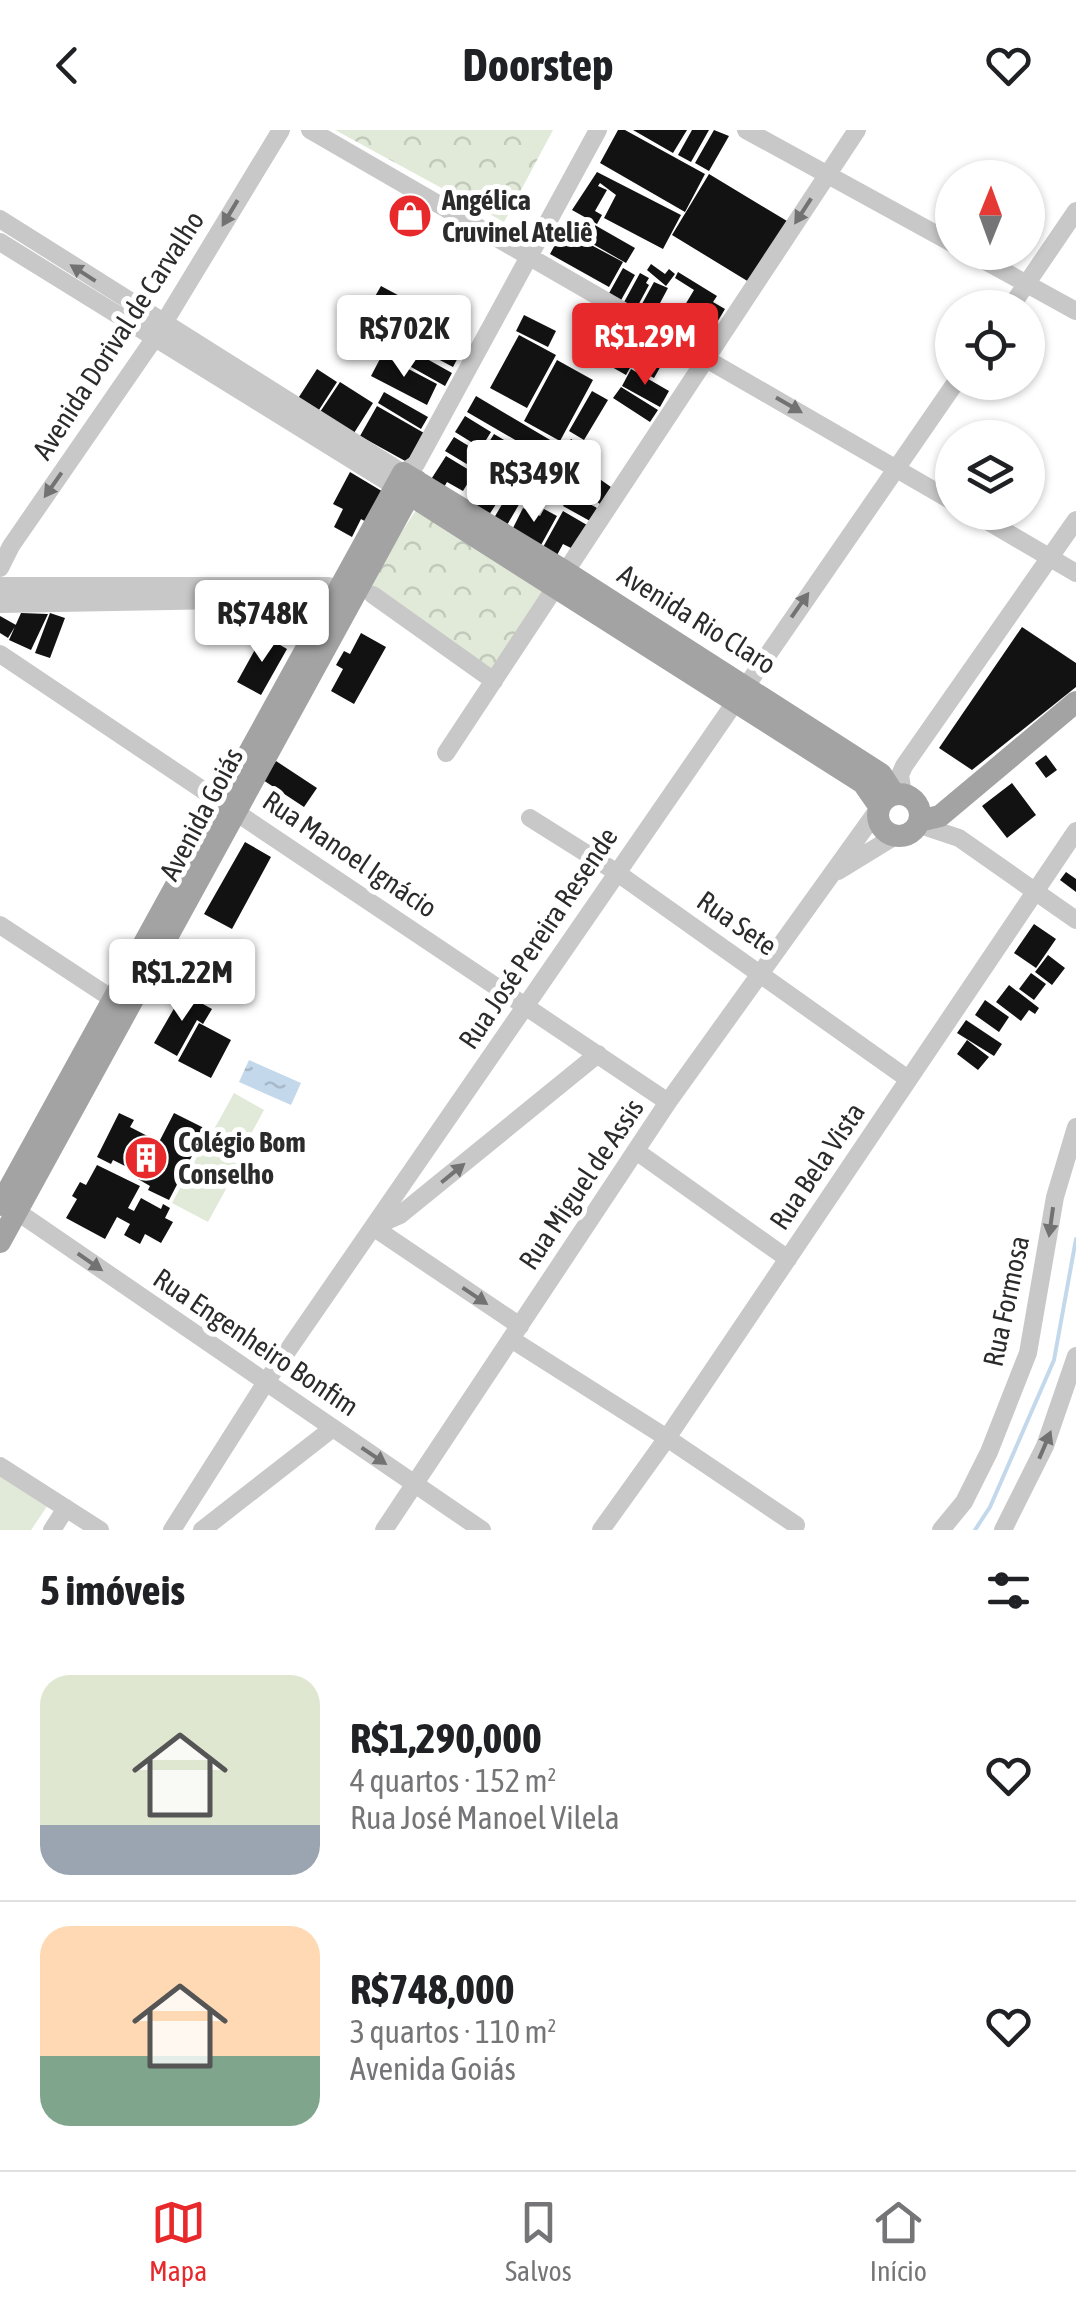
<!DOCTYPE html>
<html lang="pt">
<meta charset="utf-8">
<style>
:root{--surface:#fff;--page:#f6f6f6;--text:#202124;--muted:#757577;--line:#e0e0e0;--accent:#e7292c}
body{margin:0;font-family:"Asap Condensed",sans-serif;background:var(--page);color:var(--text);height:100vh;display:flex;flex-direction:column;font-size:38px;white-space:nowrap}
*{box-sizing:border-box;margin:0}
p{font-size:32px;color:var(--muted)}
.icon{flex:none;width:55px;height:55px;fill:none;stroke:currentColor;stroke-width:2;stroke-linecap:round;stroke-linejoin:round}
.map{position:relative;height:1400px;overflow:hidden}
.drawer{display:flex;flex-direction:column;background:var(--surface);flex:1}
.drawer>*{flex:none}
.needle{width:65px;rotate:1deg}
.fabs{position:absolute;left:935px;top:30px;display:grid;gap:20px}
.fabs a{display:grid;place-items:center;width:110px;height:110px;border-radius:50%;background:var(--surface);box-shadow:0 2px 8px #0004;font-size:50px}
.price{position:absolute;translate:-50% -85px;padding:0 22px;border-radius:10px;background:#fff;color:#222;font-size:32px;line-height:65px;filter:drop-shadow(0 2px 5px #0008)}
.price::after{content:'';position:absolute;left:50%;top:60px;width:30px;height:22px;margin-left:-15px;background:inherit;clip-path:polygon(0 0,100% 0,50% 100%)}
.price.current{background:var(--accent);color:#fff}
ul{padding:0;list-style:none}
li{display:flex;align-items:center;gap:30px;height:250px;padding:0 40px}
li+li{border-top:2px solid var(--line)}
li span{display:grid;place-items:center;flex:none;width:280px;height:200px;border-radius:30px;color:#555}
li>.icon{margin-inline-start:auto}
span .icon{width:120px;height:120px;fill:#fffc;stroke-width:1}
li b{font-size:42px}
h2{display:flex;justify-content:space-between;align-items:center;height:120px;padding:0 40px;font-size:42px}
header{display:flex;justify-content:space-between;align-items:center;height:130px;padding:0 40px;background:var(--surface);font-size:45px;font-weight:700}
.dock{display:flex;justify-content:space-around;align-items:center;height:140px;border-top:2px solid var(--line);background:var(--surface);font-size:28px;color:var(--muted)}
.dock a{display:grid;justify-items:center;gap:5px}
.dock .current{color:var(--accent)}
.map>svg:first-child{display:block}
.grass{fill:#e1ead8}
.park{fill:url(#park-crowns)}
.water{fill:url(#water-ripples)}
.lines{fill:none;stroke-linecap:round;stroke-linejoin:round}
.stream{stroke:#c3d9eb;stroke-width:4}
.building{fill:#121212}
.minor{stroke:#c8c8c8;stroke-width:18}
.major{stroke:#a3a3a3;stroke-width:22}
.oneway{fill:#727272}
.labels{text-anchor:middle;stroke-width:10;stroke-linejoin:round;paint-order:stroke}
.poi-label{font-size:28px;font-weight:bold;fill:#2b2b2b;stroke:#fff;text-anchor:start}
.street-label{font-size:28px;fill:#2b2b2b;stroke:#fff}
</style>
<header><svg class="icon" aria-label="back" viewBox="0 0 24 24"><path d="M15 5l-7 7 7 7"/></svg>Doorstep<svg class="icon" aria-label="heart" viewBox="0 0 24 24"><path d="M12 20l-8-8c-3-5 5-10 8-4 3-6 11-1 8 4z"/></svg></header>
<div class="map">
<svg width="1076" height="1400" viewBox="0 0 1076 1400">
<defs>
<pattern id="park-crowns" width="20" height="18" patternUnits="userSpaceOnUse" patternTransform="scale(2.5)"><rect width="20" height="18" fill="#e1ead8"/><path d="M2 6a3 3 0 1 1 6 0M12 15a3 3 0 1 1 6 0" fill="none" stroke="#c1c9ba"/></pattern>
<pattern id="water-ripples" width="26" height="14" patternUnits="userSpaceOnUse" patternTransform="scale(2.5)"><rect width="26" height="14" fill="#c3d9eb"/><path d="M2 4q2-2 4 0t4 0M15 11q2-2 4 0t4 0" fill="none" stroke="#a8baca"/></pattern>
</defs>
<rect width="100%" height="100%" fill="#fff"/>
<path class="grass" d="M 234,963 L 264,980 L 237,1030 L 206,1014 Z
M 203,1016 L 239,1035 L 208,1092 L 172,1073 Z
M 0,1342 L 48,1375 L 31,1400 L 0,1400 Z"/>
<path class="park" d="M 335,0 L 553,0 L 504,92 Z
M 418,377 L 544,460 L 490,543 L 363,460 Z"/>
<path class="water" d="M 249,930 L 301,953 L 291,975 L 239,952 Z"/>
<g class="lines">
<path class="stream" d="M 975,1400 L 990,1377 L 1054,1230 L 1076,1109"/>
</g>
<path class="building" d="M 618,0 L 625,0 L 705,44 L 685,82 L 600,33 Z
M 633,0 L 687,0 L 673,23 Z
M 692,0 L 709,0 L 691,32 L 678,25 Z
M 714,0 L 729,6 L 709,41 L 695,33 Z
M 597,42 L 681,85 L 663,119 L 604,88 L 616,65 L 600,53 L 598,56 L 607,60 L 595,81 L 602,85 L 597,94 L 572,80 Z
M 709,44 L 787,91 L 749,152 L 672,105 Z
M 593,94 L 635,118 L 626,133 L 584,109 Z
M 563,100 L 623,132 L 609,157 L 550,124 Z
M 651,134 L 665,144 L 669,139 L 675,144 L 666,156 L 647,140 Z
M 623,138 L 635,145 L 620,172 L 608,165 Z
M 678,142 L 717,166 L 713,172 L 725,179 L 716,194 L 685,175 L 694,160 L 675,148 Z
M 640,143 L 649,148 L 646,153 L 649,155 L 635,181 L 623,174 Z
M 654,152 L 668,158 L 651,190 L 637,183 Z
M 381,156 L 437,186 L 430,198 L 410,188 L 408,192 L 462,220 L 453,237 L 362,189 Z
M 675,181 L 690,189 L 680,206 L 665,198 Z
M 524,185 L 556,201 L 548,217 L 516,201 Z
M 593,185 L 618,198 L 600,230 L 576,217 Z
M 698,185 L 716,197 L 709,207 L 691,195 Z
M 689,197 L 707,208 L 701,218 L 683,208 Z
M 620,200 L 644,213 L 626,245 L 603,232 Z
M 519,205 L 556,225 L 527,278 L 490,258 Z
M 389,208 L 408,218 L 402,232 L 382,223 Z
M 645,216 L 666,227 L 654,248 L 633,237 Z
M 411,220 L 452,243 L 445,256 L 404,233 Z
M 382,225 L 437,254 L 427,275 L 371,246 Z
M 557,230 L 593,250 L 560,311 L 524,291 Z
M 317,239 L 337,252 L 317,283 L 297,270 Z
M 631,239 L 669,261 L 660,277 L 622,256 Z
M 340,252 L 373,273 L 354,303 L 320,282 Z
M 621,257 L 658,280 L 650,292 L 613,268 Z
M 592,261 L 608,270 L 584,310 L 569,301 Z
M 384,262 L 428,287 L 421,299 L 378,273 Z
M 476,266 L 562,317 L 553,332 L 467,282 Z
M 377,276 L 424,303 L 407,332 L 360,306 Z
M 465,286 L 491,302 L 481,318 L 455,302 Z
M 494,304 L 545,334 L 535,352 L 483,322 Z
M 454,307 L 495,332 L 490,340 L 479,333 L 475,339 L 445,321 Z
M 571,309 L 600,328 L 593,338 L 564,319 Z
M 446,326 L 474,343 L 463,361 L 447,352 L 443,359 L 430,351 Z
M 498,333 L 515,345 L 487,388 L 469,376 Z
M 350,342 L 385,363 L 370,394 L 361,389 L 352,407 L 334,397 L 343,379 L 333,374 Z
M 591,343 L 611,357 L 600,374 L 590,367 L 593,363 L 582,355 Z
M 518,347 L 531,354 L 507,395 L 494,388 Z
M 570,363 L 597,378 L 590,391 L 563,376 Z
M 523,378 L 540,386 L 544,379 L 557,386 L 541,415 L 512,400 Z
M 563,381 L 587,395 L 573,419 L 563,414 L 556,427 L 542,419 Z
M 266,477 L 305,477 L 285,513 L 266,503 Z
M 21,483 L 48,484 L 31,520 L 9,510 Z
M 50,483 L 65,488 L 50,528 L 35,523 Z
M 0,486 L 16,495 L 8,508 L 0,503 Z
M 1022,497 L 1076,533 L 1076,557 L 972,640 L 939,618 Z
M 361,503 L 386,517 L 354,574 L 331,561 L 343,539 L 336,535 L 344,521 L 350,524 Z
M 263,505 L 287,519 L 261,565 L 237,552 Z
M 1046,625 L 1057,640 L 1046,648 L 1035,633 Z
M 276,631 L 317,658 L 304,677 L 263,650 Z
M 1012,653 L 1036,685 L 1007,708 L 982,676 Z
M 245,712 L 271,727 L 232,799 L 204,784 Z
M 1066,742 L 1076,749 L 1076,762 L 1060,750 Z
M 1034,794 L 1056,809 L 1036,838 L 1014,823 Z
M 1048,825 L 1065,838 L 1052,855 L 1035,842 Z
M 1031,843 L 1046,854 L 1034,870 L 1019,859 Z
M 1009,855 L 1039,878 L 1035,884 L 1029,880 L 1021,891 L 996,872 Z
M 183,863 L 212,879 L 203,894 L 197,890 L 177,926 L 154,913 Z
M 985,870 L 1009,887 L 999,902 L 975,885 Z
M 966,890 L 1002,914 L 994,926 L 957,903 Z
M 199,893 L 231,910 L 211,948 L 178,931 Z
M 967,910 L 989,927 L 978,940 L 957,924 Z
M 119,983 L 134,990 L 130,997 L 159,1012 L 174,983 L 206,999 L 169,1070 L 148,1060 L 150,1056 L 138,1049 L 141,1044 L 113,1030 L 111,1034 L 97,1027 Z
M 97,1035 L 140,1056 L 128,1078 L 134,1081 L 141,1068 L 161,1079 L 163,1074 L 170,1078 L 165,1088 L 173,1092 L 161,1113 L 145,1104 L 140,1114 L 124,1105 L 130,1094 L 117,1087 L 105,1109 L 66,1088 L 77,1069 L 72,1066 L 80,1052 L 86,1055 Z"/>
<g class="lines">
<path class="minor" d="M 310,0 L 952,371
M 746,0 L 952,113
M 0,89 L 403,343 L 416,334 L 598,0
M 0,112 L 396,357
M 969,122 L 1076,181
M 1010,178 L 1076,81
M 972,382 L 1076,443
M 0,438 L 11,416 L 156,206 L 281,0
M 0,456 L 329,456
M 0,460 L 0,474 L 344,468
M 373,465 L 494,551
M 0,524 L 668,972
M 446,623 L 857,0
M 903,664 L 900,645 L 904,636 L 1076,390
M 530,688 L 616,742 L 908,949
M 917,694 L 959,708 L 1076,790
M 838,741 L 895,706
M 0,795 L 120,874
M 636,1021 L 788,1129
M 9,1076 L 482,1400
M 373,1097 L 400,1085 L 598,924
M 373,1097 L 520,1196
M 511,1209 L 667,1308 L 796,1395
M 0,1336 L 100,1400
M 52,1400 L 66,1378
M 172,1400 L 266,1252 L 956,252
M 202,1400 L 333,1298
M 384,1400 L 668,972 L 877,681
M 601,1400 L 667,1308 L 1076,701
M 941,1400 L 964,1372 L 989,1322 L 1028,1223 L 1055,1067 L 1076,997
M 1003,1400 L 1045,1316 L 1076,1226"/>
<path class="major" d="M 412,366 L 863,653 L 879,676
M878 685a21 21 0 1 1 42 0a21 21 0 1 1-42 0Z
M 919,691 L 940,686 L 1076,572
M 0,1075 L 403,343 L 566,442 L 881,644 L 894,664
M 0,1112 L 417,351"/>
</g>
<defs><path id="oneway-solid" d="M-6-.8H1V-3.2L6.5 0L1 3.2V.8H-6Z" transform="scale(2.5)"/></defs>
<g class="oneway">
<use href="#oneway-solid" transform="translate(803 81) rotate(123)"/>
<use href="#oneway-solid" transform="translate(230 83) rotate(121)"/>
<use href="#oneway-solid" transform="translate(83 143) rotate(-147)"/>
<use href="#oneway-solid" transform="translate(789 275) rotate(30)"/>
<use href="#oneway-solid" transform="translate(53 355) rotate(125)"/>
<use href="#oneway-solid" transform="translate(800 475) rotate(-55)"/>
<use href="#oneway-solid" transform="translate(453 1043) rotate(-39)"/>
<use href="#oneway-solid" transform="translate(1051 1092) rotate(98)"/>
<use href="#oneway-solid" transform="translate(90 1132) rotate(35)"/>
<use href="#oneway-solid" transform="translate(475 1166) rotate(34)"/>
<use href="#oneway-solid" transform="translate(1045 1315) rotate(-67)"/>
<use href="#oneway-solid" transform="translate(374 1326) rotate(34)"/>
</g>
<defs>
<symbol id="shop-disc" viewBox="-11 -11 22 22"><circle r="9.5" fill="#e7292c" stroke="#fff"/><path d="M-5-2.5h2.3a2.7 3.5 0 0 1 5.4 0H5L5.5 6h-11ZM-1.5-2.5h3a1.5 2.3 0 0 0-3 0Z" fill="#fff"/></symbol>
<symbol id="building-disc" viewBox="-11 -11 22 22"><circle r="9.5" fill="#e7292c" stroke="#fff"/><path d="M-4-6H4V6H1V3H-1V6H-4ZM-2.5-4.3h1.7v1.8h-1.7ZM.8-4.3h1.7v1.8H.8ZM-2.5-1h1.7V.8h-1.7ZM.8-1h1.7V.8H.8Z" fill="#fff"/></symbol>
</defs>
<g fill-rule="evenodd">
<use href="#shop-disc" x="385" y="61" width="50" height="50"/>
<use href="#building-disc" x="121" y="1003" width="50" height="50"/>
</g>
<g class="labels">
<g class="poi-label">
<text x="442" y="80">Angélica<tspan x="442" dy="32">Cruvinel Ateliê</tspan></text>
<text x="178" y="1022">Colégio Bom<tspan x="178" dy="32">Conselho</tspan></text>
</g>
<g class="street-label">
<text transform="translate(118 205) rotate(-57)" y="10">Avenida Dorival de Carvalho</text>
<text transform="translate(697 489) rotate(32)" y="10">Avenida Rio Claro</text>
<text transform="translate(201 684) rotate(-62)" y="10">Avenida Goiás</text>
<text transform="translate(350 724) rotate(34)" y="10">Rua Manoel Ignácio</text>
<text transform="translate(737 793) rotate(35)" y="10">Rua Sete</text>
<text transform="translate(538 808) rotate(-56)" y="10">Rua José Pereira Resende</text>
<text transform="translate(817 1036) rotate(-56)" y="10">Rua Bela Vista</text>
<text transform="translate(581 1054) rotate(-56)" y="10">Rua Miguel de Assis</text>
<text transform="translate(1006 1171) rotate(-78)" y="10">Rua Formosa</text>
<text transform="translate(256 1212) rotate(34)" y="10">Rua Engenheiro Bonfim</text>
</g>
</g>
</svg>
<div class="fabs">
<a><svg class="needle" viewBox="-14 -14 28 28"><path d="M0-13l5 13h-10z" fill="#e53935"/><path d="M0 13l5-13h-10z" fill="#757577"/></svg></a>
<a><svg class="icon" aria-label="locate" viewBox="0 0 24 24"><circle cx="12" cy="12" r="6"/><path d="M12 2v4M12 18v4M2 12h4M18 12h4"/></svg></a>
<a><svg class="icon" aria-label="layers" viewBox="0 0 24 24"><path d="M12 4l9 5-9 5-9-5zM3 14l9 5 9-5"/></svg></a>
</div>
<b class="price" style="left:404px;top:250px">R$702K</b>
<b class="price current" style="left:645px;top:258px">R$1.29M</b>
<b class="price" style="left:534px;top:395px">R$349K</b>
<b class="price" style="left:262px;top:535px">R$748K</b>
<b class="price" style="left:182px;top:894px">R$1.22M</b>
</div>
<section class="drawer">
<h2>5 imóveis<svg class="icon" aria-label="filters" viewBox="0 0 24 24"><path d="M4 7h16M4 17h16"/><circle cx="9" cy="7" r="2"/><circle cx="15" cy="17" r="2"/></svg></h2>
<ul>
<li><span style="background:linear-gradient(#dfe7d0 75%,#9aa5b1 0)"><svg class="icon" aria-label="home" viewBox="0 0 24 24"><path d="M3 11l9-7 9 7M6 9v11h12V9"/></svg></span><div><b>R$1,290,000</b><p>4 quartos · 152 m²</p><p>Rua José Manoel Vilela</p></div><svg class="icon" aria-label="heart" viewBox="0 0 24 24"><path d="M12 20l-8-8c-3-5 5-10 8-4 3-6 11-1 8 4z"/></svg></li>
<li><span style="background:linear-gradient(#ffd9b3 65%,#7fa58c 0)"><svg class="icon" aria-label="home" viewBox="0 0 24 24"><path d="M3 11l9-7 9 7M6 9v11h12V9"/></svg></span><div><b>R$748,000</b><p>3 quartos · 110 m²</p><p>Avenida Goiás</p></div><svg class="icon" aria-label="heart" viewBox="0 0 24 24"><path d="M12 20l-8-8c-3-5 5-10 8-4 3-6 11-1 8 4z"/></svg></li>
</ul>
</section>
<nav class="dock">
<a class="current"><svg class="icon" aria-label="map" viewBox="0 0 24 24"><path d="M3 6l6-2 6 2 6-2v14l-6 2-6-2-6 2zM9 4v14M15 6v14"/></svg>Mapa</a>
<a><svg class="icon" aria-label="saved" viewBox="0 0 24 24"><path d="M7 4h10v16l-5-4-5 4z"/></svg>Salvos</a>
<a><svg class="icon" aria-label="home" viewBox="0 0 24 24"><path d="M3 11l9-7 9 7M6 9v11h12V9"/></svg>Início</a>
</nav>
